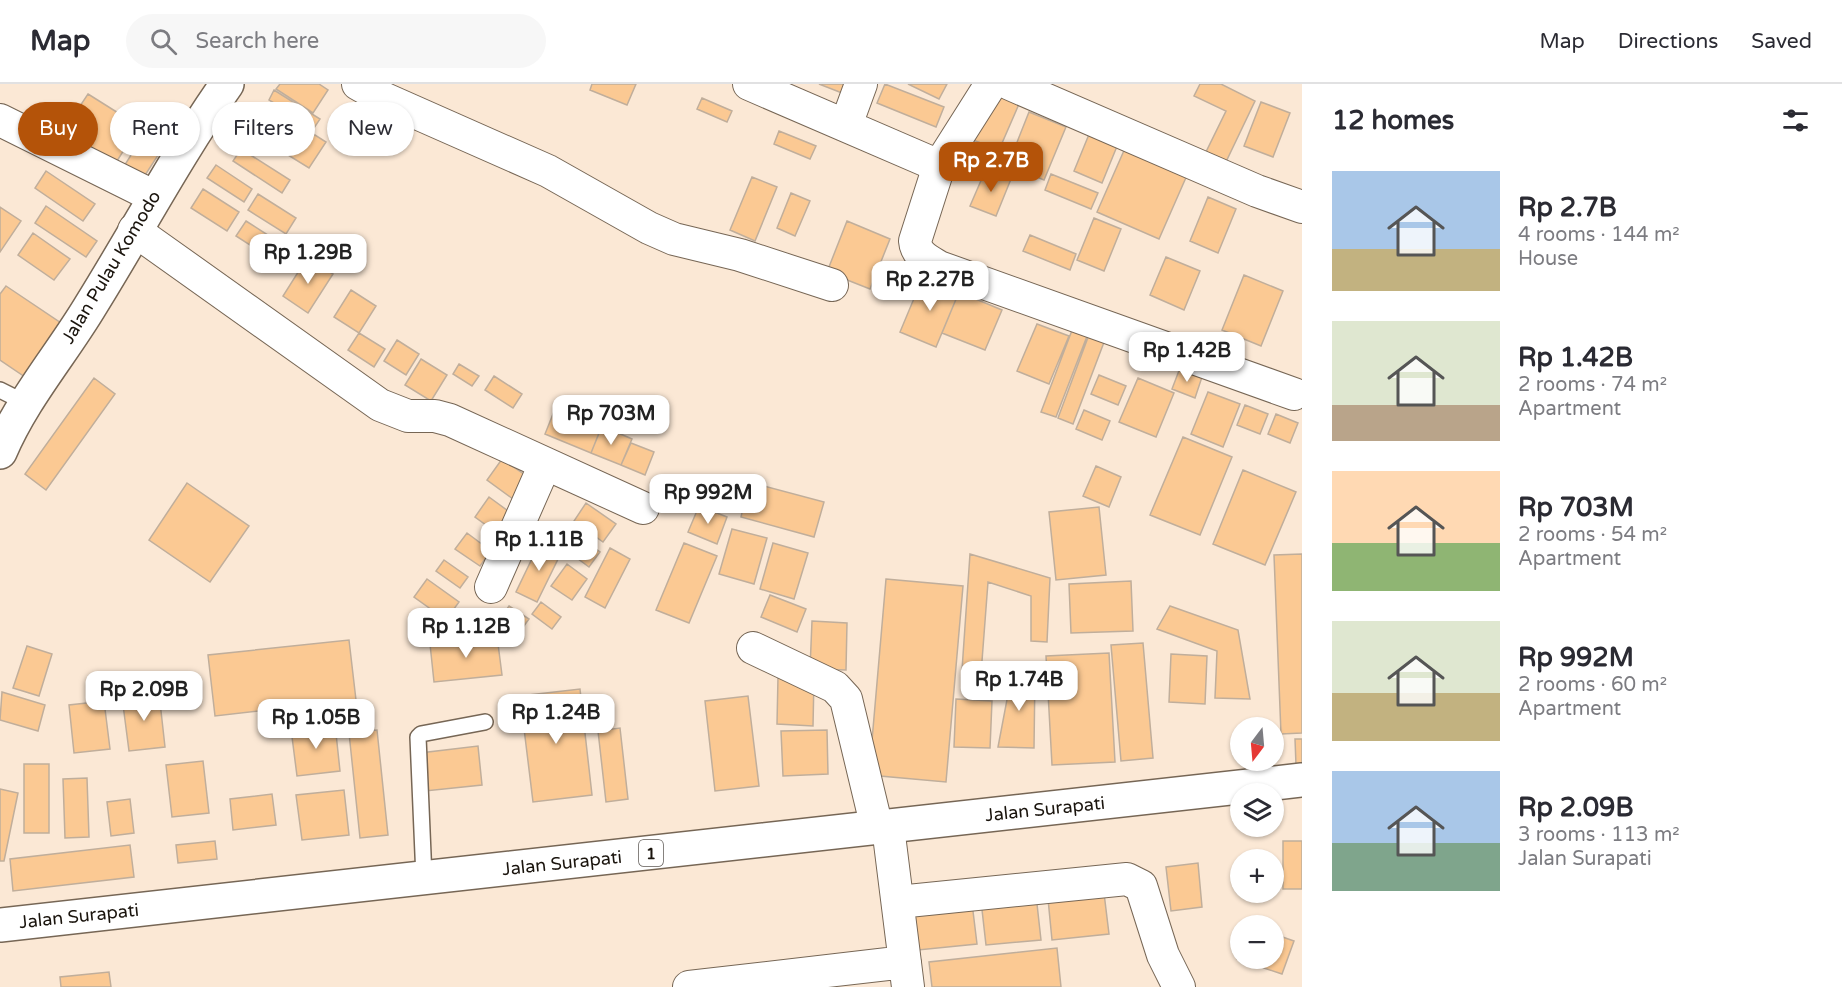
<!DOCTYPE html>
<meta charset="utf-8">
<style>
:root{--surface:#fff;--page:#f7f7f7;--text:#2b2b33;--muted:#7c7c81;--line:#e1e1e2;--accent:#b45309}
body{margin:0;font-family:"Varela Round",sans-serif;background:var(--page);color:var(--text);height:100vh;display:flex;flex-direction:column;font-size:22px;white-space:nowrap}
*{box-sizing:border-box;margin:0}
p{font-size:20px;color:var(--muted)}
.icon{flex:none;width:33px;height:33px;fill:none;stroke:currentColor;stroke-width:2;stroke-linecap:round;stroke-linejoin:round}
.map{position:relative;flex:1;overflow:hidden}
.side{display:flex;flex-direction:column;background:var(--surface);width:540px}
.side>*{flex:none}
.guide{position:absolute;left:18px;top:18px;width:570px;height:54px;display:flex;gap:12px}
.needle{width:39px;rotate:196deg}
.tools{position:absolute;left:1230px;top:633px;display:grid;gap:12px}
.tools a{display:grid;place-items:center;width:54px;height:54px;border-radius:50%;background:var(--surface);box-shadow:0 2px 4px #0004;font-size:30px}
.price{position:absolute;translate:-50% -51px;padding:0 14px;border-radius:12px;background:#fff;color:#222;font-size:20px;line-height:39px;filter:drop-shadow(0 2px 3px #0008)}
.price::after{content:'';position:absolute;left:50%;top:36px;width:18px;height:14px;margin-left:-9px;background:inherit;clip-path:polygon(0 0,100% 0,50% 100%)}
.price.active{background:var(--accent);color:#fff}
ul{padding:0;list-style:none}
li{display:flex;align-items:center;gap:18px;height:150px;padding:0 30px}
li span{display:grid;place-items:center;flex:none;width:168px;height:120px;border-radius:0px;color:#555}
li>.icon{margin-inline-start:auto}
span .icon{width:72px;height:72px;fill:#fffc;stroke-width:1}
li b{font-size:26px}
h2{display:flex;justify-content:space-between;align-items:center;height:72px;padding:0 30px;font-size:26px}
.tag{padding:0 21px;border-radius:27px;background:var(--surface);box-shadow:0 2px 4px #0004;font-size:21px;line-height:54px}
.tag.active{background:var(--accent);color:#fff}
header{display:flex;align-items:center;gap:36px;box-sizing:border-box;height:84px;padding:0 30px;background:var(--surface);border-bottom:2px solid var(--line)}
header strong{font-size:28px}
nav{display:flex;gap:33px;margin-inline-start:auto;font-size:21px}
.search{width:420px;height:54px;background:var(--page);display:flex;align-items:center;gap:15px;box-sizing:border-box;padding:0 21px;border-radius:33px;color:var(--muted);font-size:22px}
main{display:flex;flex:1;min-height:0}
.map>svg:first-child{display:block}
.building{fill:#fbc993;stroke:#c0ae9b;stroke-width:1.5}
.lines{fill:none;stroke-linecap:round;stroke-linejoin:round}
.lane-casing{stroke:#766655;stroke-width:18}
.street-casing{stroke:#766655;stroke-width:34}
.secondary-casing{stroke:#766655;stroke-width:36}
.highway-casing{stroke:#766655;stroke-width:36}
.lane{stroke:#fff;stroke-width:15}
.street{stroke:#fff;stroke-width:32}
.secondary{stroke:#fff;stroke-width:33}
.highway{stroke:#fff;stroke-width:33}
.labels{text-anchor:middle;stroke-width:4.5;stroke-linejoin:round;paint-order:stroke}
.shield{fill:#fff;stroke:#5f5a56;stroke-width:1.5}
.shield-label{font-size:16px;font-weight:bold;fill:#1a140d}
.street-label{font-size:18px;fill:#1a140d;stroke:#fff}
</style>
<header>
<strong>Map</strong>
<div class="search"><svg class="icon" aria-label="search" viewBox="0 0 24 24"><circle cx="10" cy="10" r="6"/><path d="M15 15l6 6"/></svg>Search here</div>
<nav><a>Map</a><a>Directions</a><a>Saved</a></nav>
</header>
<main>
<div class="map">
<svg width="1302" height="903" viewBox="0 0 1302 903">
<rect width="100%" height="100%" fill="#fbe8d5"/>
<path class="building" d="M 280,0 L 319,0 L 328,6 L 313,29 L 276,5 Z
M 592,0 L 636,0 L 627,21 L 590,6 Z
M 819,0 L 845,0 L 842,9 Z
M 885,0 L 944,23 L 936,43 L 877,19 Z
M 908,0 L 947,0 L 939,15 Z
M 1200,0 L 1221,0 L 1255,17 L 1224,82 L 1204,72 L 1226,27 L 1194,12 Z
M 274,6 L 320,35 L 314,44 L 269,16 Z
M 992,9 L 1019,20 L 999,66 L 973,56 Z
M 88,10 L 139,42 L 112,85 L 60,52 Z
M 702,14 L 732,27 L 727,38 L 697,25 Z
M 1261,18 L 1290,29 L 1273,73 L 1244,62 Z
M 271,23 L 326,58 L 309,84 L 254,50 Z
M 1029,28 L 1066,43 L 1044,96 L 1008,81 Z
M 1092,43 L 1120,55 L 1102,99 L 1074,87 Z
M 147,46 L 166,59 L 138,102 L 119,90 Z
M 779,47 L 816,62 L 810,75 L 774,60 Z
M 1126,62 L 1188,89 L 1159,155 L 1097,128 Z
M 241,65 L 290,96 L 282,109 L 233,77 Z
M 216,81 L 252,105 L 244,118 L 207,94 Z
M 986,85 L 1011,95 L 996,132 L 970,122 Z
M 46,87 L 95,120 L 83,137 L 35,104 Z
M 1051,90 L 1098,109 L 1091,125 L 1045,106 Z
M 752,93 L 777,103 L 755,157 L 730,146 Z
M 203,105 L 239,128 L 227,147 L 191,124 Z
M 791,109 L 810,117 L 795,152 L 777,144 Z
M 258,110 L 296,134 L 286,150 L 248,126 Z
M 1208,113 L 1236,125 L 1218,169 L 1190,157 Z
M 46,122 L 97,157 L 86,173 L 35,139 Z
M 0,123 L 21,137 L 0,168 Z
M 1094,134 L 1121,145 L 1104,187 L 1077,176 Z
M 246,137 L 285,162 L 275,177 L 236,152 Z
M 847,137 L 890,155 L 870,205 L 827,188 Z
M 33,149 L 70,175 L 54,196 L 18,171 Z
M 1030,151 L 1076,170 L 1070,186 L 1023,167 Z
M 1166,173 L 1200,187 L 1184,226 L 1150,211 Z
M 307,174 L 333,190 L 308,229 L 283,212 Z
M 1244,191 L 1283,207 L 1261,262 L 1222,246 Z
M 923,193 L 959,208 L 936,263 L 900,248 Z
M 6,202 L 64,241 L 28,295 L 0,276 L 0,210 Z
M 351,206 L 376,222 L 359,249 L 334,233 Z
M 959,208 L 1002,226 L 985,266 L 942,249 Z
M 1037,240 L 1069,252 L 1049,300 L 1017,287 Z
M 1074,241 L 1089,247 L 1056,333 L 1041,328 Z
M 1090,248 L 1106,253 L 1073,340 L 1058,334 Z
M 359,249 L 385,265 L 374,283 L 348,266 Z
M 397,256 L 419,270 L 406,291 L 384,277 Z
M 421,275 L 447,291 L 431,317 L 405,301 Z
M 459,280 L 479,292 L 472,302 L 453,290 Z
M 1180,284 L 1202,293 L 1195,314 L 1172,305 Z
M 1099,291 L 1126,302 L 1118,321 L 1091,310 Z
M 494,292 L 522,310 L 513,324 L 485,306 Z
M 94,294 L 115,310 L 46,406 L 25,390 Z
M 1138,294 L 1174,309 L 1156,353 L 1119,338 Z
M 1208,308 L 1240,320 L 1223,363 L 1191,350 Z
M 557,320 L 603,339 L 591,369 L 545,350 Z
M 1245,321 L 1268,330 L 1260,350 L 1237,341 Z
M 1084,326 L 1110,337 L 1102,356 L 1076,345 Z
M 1276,330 L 1298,339 L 1290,359 L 1268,350 Z
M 602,342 L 632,355 L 621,381 L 591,369 Z
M 1183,353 L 1232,373 L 1200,451 L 1150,431 Z
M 631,359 L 654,368 L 645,391 L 621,381 Z
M 502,375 L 528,393 L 513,415 L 487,396 Z
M 1096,382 L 1121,393 L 1109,423 L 1083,412 Z
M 1243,386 L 1296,408 L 1265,481 L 1213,460 Z
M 749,398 L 824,418 L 814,453 L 741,433 Z
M 187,399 L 249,442 L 210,498 L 149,456 Z
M 489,413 L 515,432 L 501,452 L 475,433 Z
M 586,419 L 616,440 L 603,458 L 574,437 Z
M 699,422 L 727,433 L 717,460 L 688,448 Z
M 1099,423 L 1106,491 L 1056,496 L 1049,428 Z
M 732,445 L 767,454 L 754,500 L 719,490 Z
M 573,448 L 600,468 L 589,483 L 562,463 Z
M 467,449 L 491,467 L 480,482 L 455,465 Z
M 540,458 L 561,469 L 537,518 L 516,508 Z
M 684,459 L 717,472 L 689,539 L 656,526 Z
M 773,459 L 808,469 L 794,515 L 760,505 Z
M 610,464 L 630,475 L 605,524 L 585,513 Z
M 970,470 L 1050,494 L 1047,558 L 1031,557 L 1031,512 L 988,498 L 981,590 L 962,586 Z
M 1302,470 L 1302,649 L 1281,650 L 1274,471 Z
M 444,476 L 468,493 L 460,504 L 436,487 Z
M 567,480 L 587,495 L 572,516 L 551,502 Z
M 427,495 L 459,518 L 446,536 L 414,513 Z
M 886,495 L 963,502 L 946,698 L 869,691 Z
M 1131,497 L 1133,547 L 1071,549 L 1069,500 Z
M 770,511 L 806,525 L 797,548 L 761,533 Z
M 541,518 L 561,533 L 552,545 L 532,530 Z
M 509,522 L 529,535 L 516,553 L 497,539 Z
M 1170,522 L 1238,546 L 1250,615 L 1215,614 L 1217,567 L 1157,545 Z
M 812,537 L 847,539 L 846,586 L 810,585 Z
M 497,552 L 502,591 L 434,598 L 430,560 Z
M 349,556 L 356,616 L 215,632 L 208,571 Z
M 1143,559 L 1153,674 L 1121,677 L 1111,561 Z
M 27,562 L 52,570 L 39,612 L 13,604 Z
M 1109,569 L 1115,678 L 1052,681 L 1046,572 Z
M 1171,570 L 1207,572 L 1205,620 L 1169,618 Z
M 1013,584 L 1035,590 L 1034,664 L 998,663 Z
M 778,593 L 814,594 L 813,642 L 777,640 Z
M 580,605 L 592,711 L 533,718 L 520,612 Z
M 2,608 L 45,621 L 38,647 L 0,636 Z
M 159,609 L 165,663 L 129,667 L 122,613 Z
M 748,612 L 759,702 L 715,707 L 705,617 Z
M 956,615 L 992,617 L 990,664 L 954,663 Z
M 104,617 L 110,665 L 74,669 L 69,621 Z
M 335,640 L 340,687 L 297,692 L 291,645 Z
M 620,644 L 628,715 L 606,718 L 598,647 Z
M 377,646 L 388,751 L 360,754 L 349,649 Z
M 827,646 L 828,690 L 783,692 L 781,647 Z
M 1295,655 L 1302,655 L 1302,680 L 1296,681 Z
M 478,662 L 482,701 L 425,707 L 420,669 Z
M 203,677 L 209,729 L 172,733 L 166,681 Z
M 24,680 L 49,680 L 49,749 L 24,749 Z
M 87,694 L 89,753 L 65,754 L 63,695 Z
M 0,705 L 18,709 L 4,777 L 0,777 Z
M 344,706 L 349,751 L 302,756 L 296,711 Z
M 272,710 L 276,741 L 233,746 L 230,715 Z
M 130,715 L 134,749 L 111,752 L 107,718 Z
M 215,757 L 217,775 L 178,779 L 176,761 Z
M 1283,757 L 1302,757 L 1302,805 L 1283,805 Z
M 130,761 L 134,793 L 13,807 L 10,775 Z
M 1198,779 L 1202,823 L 1171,827 L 1166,783 Z
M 1104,809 L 1109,850 L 1052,856 L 1048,815 Z
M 1036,811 L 1041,856 L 986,861 L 981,817 Z
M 972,819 L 977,860 L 918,866 L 914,826 Z
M 1274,850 L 1294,857 L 1282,890 L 1237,875 L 1240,864 L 1240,874 L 1274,874 Z
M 1057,864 L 1061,903 L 932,903 L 929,878 Z
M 109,888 L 111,903 L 61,903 L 60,893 Z"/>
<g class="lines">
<defs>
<path id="lane" d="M 0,306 L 26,319
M 424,794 L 418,653 L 421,650 L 485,638"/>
<path id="street" d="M 358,0 L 385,15 L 548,87 L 649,144 L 674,155 L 740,171 L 832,201
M 749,0 L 939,82
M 991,0 L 939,82 L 915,157 C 916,171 928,176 939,183 L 1294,310
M 1010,0 L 1257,107 L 1302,123
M 0,36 L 153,112
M 846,41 L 861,0
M 134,146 L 380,321 L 408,332 L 435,332 L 450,336 L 643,424
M 491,503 L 545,380
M 753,564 L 835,603 L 846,615 L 877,744
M 888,743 L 908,903
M 898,818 L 1127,795 L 1141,802 L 1163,871 L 1179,903
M 689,903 L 905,878"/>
<path id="secondary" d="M 0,368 C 23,314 61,271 91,221 C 137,147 177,71 227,0"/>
<path id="highway" d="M 0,841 L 1302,696"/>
</defs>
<use href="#lane" class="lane-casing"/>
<use href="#street" class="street-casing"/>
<use href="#secondary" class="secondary-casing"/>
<use href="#highway" class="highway-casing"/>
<use href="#lane" class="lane"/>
<use href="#street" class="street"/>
<use href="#secondary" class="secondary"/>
<use href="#highway" class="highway"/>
</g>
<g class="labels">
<rect class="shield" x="639" y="756" width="24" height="26" rx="4.5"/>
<g class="shield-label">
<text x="651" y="775">1</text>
</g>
<g class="street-label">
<text transform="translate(111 183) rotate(-59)" y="6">Jalan Pulau Komodo</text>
<text transform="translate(1045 725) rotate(-6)" y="6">Jalan Surapati</text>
<text transform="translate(562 779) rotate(-6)" y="6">Jalan Surapati</text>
<text transform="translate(79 832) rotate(-6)" y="6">Jalan Surapati</text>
</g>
</g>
</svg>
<div class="tools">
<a><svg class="needle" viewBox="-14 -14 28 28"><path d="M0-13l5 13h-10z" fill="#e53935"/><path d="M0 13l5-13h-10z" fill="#7c7c81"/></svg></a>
<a><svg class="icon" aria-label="layers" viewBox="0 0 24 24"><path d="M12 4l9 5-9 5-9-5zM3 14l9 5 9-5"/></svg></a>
<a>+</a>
<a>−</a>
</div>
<b class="price active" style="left:991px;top:109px">Rp 2.7B</b>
<b class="price" style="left:308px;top:201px">Rp 1.29B</b>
<b class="price" style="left:930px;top:228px">Rp 2.27B</b>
<b class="price" style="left:1187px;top:299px">Rp 1.42B</b>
<b class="price" style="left:611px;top:362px">Rp 703M</b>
<b class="price" style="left:708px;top:441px">Rp 992M</b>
<b class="price" style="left:539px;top:488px">Rp 1.11B</b>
<b class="price" style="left:466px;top:575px">Rp 1.12B</b>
<b class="price" style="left:1019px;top:628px">Rp 1.74B</b>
<b class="price" style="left:144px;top:638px">Rp 2.09B</b>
<b class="price" style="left:556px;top:661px">Rp 1.24B</b>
<b class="price" style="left:316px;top:666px">Rp 1.05B</b>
<div class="guide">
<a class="tag active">Buy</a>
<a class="tag">Rent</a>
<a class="tag">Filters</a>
<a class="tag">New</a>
</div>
</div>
<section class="side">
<h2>12 homes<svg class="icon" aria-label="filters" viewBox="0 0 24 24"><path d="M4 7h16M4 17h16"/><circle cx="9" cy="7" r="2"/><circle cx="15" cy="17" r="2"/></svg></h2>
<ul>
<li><span style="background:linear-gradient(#a9c7e8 65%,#c2b280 0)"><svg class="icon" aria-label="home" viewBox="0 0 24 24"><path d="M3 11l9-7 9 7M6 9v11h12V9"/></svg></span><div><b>Rp 2.7B</b><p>4 rooms · 144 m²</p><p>House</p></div></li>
<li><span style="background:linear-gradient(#dfe7d0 70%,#b9a48a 0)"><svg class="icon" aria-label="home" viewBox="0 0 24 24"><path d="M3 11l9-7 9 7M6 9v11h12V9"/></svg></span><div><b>Rp 1.42B</b><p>2 rooms · 74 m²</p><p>Apartment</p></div></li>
<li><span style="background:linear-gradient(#ffd9b3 60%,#8fb573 0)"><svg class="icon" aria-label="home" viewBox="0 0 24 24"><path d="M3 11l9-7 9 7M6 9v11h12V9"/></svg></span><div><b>Rp 703M</b><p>2 rooms · 54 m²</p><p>Apartment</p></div></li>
<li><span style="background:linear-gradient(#dfe7d0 60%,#c2b280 0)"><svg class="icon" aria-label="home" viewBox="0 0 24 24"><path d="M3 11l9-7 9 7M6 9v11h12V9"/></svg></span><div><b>Rp 992M</b><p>2 rooms · 60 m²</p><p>Apartment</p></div></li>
<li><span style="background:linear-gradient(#a9c7e8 60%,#7fa58c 0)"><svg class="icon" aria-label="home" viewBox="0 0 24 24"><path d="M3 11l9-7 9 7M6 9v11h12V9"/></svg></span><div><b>Rp 2.09B</b><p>3 rooms · 113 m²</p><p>Jalan Surapati</p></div></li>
</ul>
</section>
</main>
